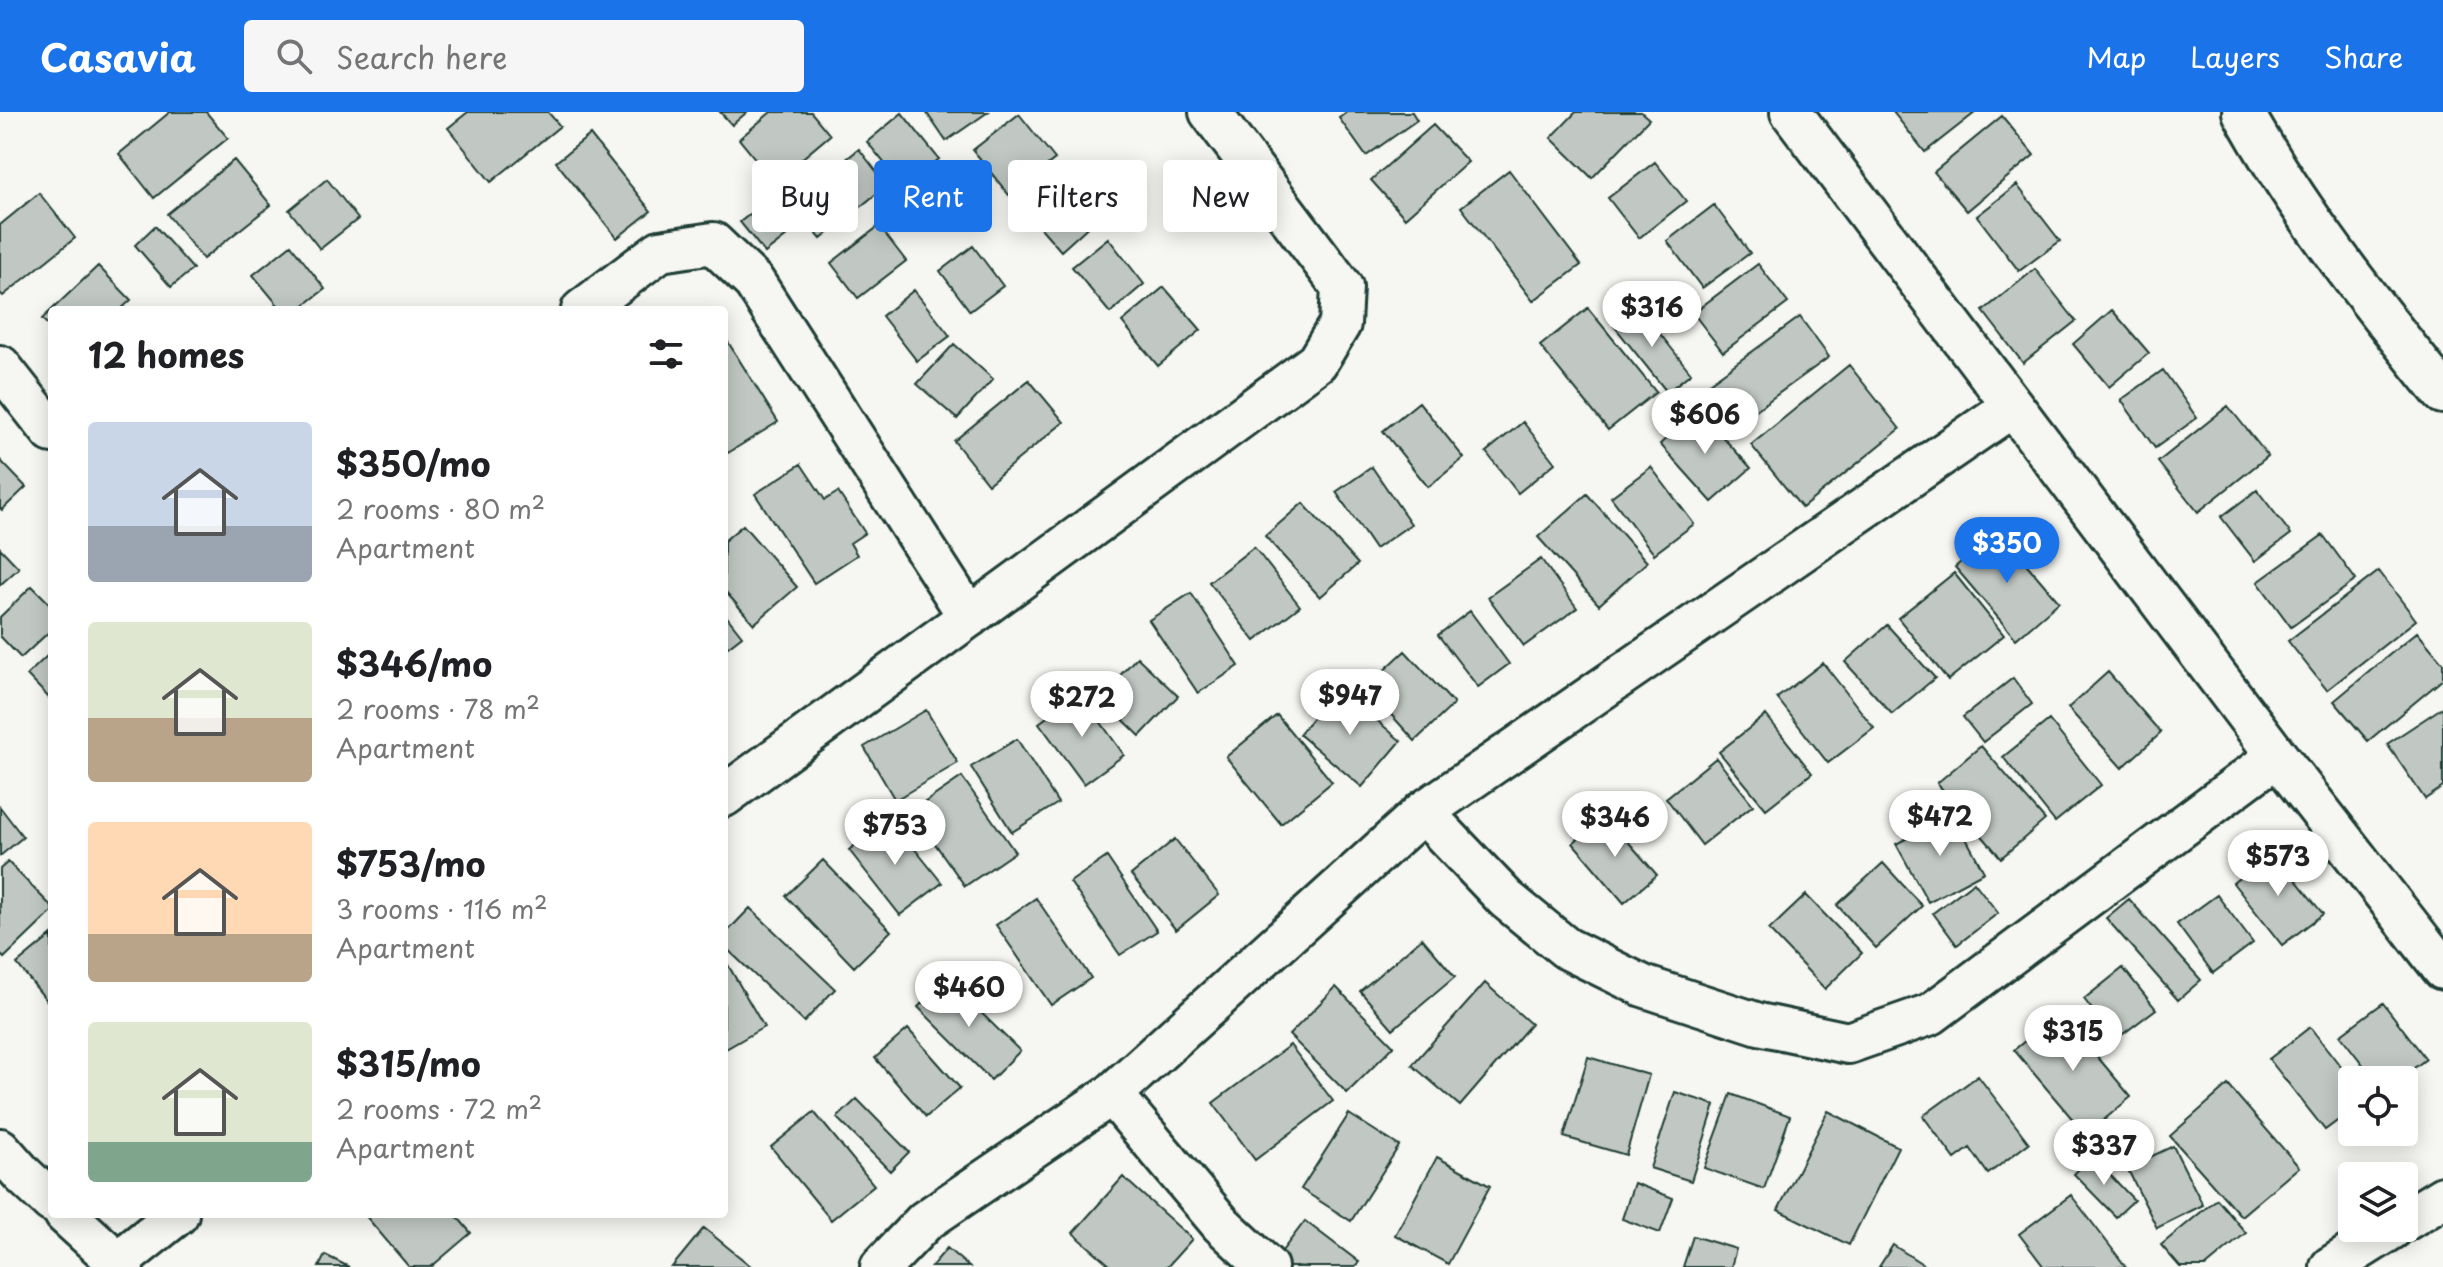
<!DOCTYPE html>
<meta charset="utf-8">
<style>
:root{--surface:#fff;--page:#f6f6f6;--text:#202124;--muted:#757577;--accent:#1a73e8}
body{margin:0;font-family:"Playpen Sans",sans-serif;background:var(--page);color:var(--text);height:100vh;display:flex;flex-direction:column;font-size:30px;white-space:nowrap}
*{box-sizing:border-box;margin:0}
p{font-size:26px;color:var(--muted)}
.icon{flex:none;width:44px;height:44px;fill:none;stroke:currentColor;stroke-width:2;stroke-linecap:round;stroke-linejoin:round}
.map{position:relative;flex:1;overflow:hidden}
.drawer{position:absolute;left:48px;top:194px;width:680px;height:912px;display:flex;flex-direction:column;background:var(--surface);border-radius:8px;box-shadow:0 4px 20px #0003}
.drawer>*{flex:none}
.banner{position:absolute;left:752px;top:48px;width:760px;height:72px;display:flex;gap:16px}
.fabs{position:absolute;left:2338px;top:954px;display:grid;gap:16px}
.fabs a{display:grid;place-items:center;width:80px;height:80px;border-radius:8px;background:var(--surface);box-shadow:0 4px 20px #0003;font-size:40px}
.price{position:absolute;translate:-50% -68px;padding:0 18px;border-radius:28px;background:#fff;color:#222;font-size:26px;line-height:52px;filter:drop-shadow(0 2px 4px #0008)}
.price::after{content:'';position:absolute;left:50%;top:48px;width:24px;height:18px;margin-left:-12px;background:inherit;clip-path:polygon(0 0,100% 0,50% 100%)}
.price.active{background:var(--accent);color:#fff}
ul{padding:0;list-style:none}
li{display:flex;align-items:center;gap:24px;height:200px;padding:0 40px}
li span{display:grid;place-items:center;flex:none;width:224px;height:160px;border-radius:8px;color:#555}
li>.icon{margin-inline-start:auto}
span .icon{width:96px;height:96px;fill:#fffc;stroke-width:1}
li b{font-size:34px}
h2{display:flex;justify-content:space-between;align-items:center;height:96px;padding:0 40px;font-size:34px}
.chip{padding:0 28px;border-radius:8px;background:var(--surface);box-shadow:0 4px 20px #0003;font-size:28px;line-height:72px}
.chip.active{background:var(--accent);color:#fff}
header{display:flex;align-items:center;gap:48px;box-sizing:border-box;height:112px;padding:0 40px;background:var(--accent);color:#fff}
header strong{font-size:38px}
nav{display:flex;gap:44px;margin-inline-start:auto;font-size:28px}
.search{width:560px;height:72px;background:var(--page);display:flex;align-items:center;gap:20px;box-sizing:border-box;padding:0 28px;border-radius:8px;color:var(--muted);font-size:30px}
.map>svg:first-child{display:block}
.building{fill:#c1c8c3;stroke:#1f3d34;stroke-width:2}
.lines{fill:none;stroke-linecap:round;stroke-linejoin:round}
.street-casing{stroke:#1f3d34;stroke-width:46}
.street{stroke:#f6f6f2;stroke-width:40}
</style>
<header>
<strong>Casavia</strong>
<div class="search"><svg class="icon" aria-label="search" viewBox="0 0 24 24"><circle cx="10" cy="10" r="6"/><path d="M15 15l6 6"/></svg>Search here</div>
<nav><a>Map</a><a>Layers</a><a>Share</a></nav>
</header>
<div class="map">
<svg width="2443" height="1155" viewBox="0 0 2443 1155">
<rect width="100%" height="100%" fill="#f6f6f2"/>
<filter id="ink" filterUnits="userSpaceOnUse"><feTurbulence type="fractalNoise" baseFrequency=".0125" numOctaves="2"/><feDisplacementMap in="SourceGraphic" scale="16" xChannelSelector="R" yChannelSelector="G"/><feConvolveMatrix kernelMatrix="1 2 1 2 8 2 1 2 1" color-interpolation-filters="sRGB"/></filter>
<g filter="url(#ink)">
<path class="building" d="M 170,0 L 206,0 L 228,26 L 154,86 L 119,42 Z
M 468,0 L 548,0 L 560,14 L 491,70 L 448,16 Z
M 720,0 L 747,0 L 732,13 Z
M 771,0 L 811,0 L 830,23 L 774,70 L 739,27 Z
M 926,0 L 988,0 L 946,29 Z
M 1347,0 L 1412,0 L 1417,8 L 1366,44 L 1339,6 Z
M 1576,0 L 1641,0 L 1649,7 L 1592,66 L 1551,26 Z
M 1893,0 L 1976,0 L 1925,40 Z
M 902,1 L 939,47 L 904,75 L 867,30 Z
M 1019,2 L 1055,47 L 1009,83 L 973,38 Z
M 2002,4 L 2034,43 L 1967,99 L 1934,60 Z
M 1433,13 L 1468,50 L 1405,106 L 1371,68 Z
M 590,23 L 651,99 L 617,126 L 556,50 Z
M 859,37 L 887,73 L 821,127 L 791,92 Z
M 234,48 L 271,93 L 203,147 L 167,102 Z
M 1655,50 L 1686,89 L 1639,126 L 1608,86 Z
M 1509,58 L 1581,153 L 1533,189 L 1461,95 Z
M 1070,65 L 1102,102 L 1061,139 L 1028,101 Z
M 327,67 L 358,107 L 320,137 L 289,98 Z
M 2017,73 L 2060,129 L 2019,159 L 1977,104 Z
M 39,81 L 75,126 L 3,184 L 0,181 L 0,113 Z
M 763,92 L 788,123 L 765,141 L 740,110 Z
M 1714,93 L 1750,141 L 1702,176 L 1667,129 Z
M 155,114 L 193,157 L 171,175 L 135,133 Z
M 879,114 L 906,149 L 858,186 L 831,151 Z
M 1108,126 L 1144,172 L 1110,201 L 1072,155 Z
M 291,133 L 325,177 L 298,198 L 282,198 L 253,163 Z
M 973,134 L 1003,174 L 970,199 L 940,159 Z
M 1758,152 L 1788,191 L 1723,240 L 1693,201 Z
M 98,154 L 131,188 L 120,198 L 52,198 L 52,217 L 42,207 Z
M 2035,157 L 2076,209 L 2023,251 L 1983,199 Z
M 1164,175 L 1201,218 L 1158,254 L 1122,210 Z
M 914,178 L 950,224 L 917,249 L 882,204 Z
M 1638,194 L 1691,261 L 1667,280 L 1614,214 Z
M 1588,196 L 1656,280 L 1608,318 L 1540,234 Z
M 2112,198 L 2149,241 L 2109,275 L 2073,232 Z
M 1800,205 L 1829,245 L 1727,319 L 1698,279 Z
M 728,230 L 778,310 L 728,341 L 724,335 L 724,232 Z
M 954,232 L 993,267 L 957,307 L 917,272 Z
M 1849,253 L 1900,317 L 1802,396 L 1751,333 Z
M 2163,258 L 2197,306 L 2155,336 L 2121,288 Z
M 1029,268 L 1064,310 L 988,372 L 954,329 Z
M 1419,290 L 1464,346 L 1428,375 L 1383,319 Z
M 2228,294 L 2268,344 L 2198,400 L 2158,350 Z
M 1698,298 L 1751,356 L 1712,390 L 1660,332 Z
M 1523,310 L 1555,351 L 1518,381 L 1486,340 Z
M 0,348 L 26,375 L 2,398 L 0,396 Z
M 801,352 L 825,388 L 838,380 L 865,421 L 850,431 L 857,443 L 814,471 L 755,382 Z
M 1372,355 L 1411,412 L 1375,437 L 1336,380 Z
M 1651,355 L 1694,412 L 1654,442 L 1611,385 Z
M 2257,378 L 2291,422 L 2255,449 L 2221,405 Z
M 1587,382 L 1647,450 L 1599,493 L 1538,425 Z
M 1303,391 L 1358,452 L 1320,485 L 1265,424 Z
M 743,413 L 797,475 L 754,512 L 724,478 L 724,429 Z
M 1998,419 L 2059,490 L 2016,527 L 1955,455 Z
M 2323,423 L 2356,468 L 2291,515 L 2258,470 Z
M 1254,435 L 1300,494 L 1255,529 L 1209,470 Z
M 0,436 L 19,456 L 0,473 Z
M 1541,447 L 1577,496 L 1524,534 L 1488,485 Z
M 2379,459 L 2416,508 L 2327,578 L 2288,529 Z
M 1954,461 L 2004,523 L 1948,568 L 1898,506 Z
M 32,474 L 52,494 L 52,517 L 21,546 L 0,524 L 0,505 Z
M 1191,481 L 1239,554 L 1198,581 L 1149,508 Z
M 1470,499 L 1509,552 L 1478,575 L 1438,523 Z
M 724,501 L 742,524 L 724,538 Z
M 1887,513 L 1935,566 L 1892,602 L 1845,550 Z
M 2417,520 L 2443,551 L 2443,567 L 2368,629 L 2334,589 Z
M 52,539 L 52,589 L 27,563 Z
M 1405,539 L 1454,592 L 1415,629 L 1366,575 Z
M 1137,545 L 1178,584 L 1140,624 L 1100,585 Z
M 1823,551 L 1874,616 L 1828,651 L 1777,586 Z
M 2108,560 L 2161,621 L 2122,656 L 2068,596 Z
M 2013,566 L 2032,592 L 1983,630 L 1963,605 Z
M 1338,575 L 1401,629 L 1362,675 L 1299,622 Z
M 1080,581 L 1124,643 L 1084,672 L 1039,611 Z
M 2443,595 L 2443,675 L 2425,687 L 2387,632 Z
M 926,598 L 958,651 L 895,688 L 864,635 Z
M 1277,603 L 1332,670 L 1281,712 L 1226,645 Z
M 1766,603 L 1812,661 L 1766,697 L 1719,640 Z
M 2049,608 L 2101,673 L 2055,710 L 2003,645 Z
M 1017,627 L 1058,691 L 1012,720 L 971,655 Z
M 1981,634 L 2045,708 L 2001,746 L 1937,671 Z
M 1716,646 L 1753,693 L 1702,733 L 1666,686 Z
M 962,665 L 1015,740 L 965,774 L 912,699 Z
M 0,695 L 23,725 L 0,744 Z
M 1953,702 L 1984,760 L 1928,790 L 1896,732 Z
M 1605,703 L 1657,763 L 1624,791 L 1573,731 Z
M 890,706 L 942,771 L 900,803 L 849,738 Z
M 1175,727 L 1219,783 L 1176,818 L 1131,763 Z
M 2273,739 L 2323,802 L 2282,833 L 2233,771 Z
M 1107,745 L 1157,819 L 1120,843 L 1070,770 Z
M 823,748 L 891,819 L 854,855 L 786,784 Z
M 8,750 L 52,795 L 52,800 L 4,846 L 0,842 L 0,757 Z
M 1883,751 L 1922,794 L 1876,836 L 1837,793 Z
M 1974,770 L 1998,801 L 1957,833 L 1933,801 Z
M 1806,783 L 1862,841 L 1825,877 L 1769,818 Z
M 2217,783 L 2253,831 L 2213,861 L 2177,812 Z
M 1036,786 L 1091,866 L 1051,893 L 996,813 Z
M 2129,787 L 2201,868 L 2178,888 L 2106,806 Z
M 750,796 L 835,877 L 804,910 L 724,834 L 724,823 Z
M 52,823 L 52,895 L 17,852 Z
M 1422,826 L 1455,865 L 1393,917 L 1360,879 Z
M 724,846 L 764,915 L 724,938 Z
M 2123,856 L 2156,897 L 2115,928 L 2084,887 Z
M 947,867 L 1020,939 L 991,968 L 918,895 Z
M 1485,871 L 1531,912 L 1460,994 L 1412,953 Z
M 1336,875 L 1394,934 L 1347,981 L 1289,923 Z
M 2383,891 L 2426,947 L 2398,968 L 2375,968 L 2340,923 Z
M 2060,900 L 2131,985 L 2086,1023 L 2014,938 Z
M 2310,915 L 2352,969 L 2352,998 L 2325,1018 L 2269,947 Z
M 908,917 L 960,976 L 926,1005 L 875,946 Z
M 1290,933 L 1333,989 L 1255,1048 L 1213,991 Z
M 1588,945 L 1649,963 L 1626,1043 L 1564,1025 Z
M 1978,964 L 2029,1031 L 1988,1062 L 1970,1036 L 1955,1047 L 1923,1004 Z
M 2228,973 L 2299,1055 L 2241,1104 L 2170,1024 Z
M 1675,980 L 1715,993 L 1691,1069 L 1650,1056 Z
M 1731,982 L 1790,1004 L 1764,1077 L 1704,1056 Z
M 857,987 L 909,1040 L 890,1059 L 837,1006 Z
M 1828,999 L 1898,1035 L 1849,1133 L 1778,1098 Z
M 814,1000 L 874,1073 L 831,1108 L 771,1035 Z
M 1349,1002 L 1399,1034 L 1351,1109 L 1301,1077 Z
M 2173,1034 L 2203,1093 L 2157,1116 L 2127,1056 Z
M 2092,1044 L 2134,1088 L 2116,1105 L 2074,1062 Z
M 1437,1045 L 1490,1074 L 1448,1152 L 1395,1123 Z
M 1123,1065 L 1192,1127 L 1167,1155 L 1112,1155 L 1073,1121 Z
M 1634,1071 L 1673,1086 L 1660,1121 L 1622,1107 Z
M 2071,1083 L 2126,1155 L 2044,1155 L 2019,1122 Z
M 2217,1087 L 2246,1121 L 2205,1155 L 2180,1155 L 2161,1133 Z
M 364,1102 L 455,1102 L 471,1121 L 431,1155 L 409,1155 Z
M 1305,1109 L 1359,1150 L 1355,1155 L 1286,1155 L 1276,1147 Z
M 704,1116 L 752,1155 L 672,1155 Z
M 1693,1124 L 1736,1137 L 1731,1155 L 1683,1155 Z
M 1893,1133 L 1927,1155 L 1879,1155 Z
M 947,1136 L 969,1155 L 931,1155 Z
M 325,1143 L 349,1155 L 319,1155 Z"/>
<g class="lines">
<defs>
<path id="street" d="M 1791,0 L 2277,644 L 2443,857
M 2243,0 C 2299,101 2371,191 2443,281
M 582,198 L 660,139 L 713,131 L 754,170 L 969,505
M 0,254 L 52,320
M 724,684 L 1317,250 L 1340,212 L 1342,175 L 1210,0
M 1423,700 L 1506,787 L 1566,836 L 1643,874 L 1759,912 L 1848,931 L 1931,902 L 2277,644
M 1112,982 L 1221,1112 L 1267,1155
M 0,1037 L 23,1063 L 52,1090
M 65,1102 L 123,1155
M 2404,1109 L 2443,1085
M 118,1150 L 178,1102
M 881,1155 L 925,1109 L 1112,982 L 1423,700 L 2013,294
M 2331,1155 L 2393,1116"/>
</defs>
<use href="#street" class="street-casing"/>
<use href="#street" class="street"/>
</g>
</g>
</svg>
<div class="fabs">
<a><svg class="icon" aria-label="locate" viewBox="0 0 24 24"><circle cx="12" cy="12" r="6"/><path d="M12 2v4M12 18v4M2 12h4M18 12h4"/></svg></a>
<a><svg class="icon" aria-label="layers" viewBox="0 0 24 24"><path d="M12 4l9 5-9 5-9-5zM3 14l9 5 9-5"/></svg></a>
</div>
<b class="price" style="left:1652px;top:237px">$316</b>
<b class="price" style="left:1705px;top:344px">$606</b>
<b class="price active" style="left:2007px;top:473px">$350</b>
<b class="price" style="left:1350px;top:625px">$947</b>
<b class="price" style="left:1082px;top:627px">$272</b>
<b class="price" style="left:1940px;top:746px">$472</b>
<b class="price" style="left:1615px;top:747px">$346</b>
<b class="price" style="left:895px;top:755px">$753</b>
<b class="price" style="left:2278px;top:786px">$573</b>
<b class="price" style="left:969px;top:917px">$460</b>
<b class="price" style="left:2073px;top:961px">$315</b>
<b class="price" style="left:2104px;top:1075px">$337</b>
<div class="banner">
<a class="chip">Buy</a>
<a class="chip active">Rent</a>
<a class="chip">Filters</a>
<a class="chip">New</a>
</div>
<section class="drawer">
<h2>12 homes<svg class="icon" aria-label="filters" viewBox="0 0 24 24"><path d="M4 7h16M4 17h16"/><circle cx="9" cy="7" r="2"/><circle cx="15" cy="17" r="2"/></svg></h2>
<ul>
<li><span style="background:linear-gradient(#c9d6e8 65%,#9aa5b1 0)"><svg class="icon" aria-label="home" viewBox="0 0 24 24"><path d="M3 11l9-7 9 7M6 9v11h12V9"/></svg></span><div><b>$350/mo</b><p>2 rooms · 80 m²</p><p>Apartment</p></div></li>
<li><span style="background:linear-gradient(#dfe7d0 60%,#b9a48a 0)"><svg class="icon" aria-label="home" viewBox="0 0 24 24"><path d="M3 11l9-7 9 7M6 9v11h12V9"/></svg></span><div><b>$346/mo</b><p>2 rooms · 78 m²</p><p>Apartment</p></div></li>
<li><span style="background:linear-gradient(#ffd9b3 70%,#b9a48a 0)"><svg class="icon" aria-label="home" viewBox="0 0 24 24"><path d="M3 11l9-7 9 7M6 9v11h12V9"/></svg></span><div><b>$753/mo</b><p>3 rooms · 116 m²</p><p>Apartment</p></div></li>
<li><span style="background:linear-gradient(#dfe7d0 75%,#7fa58c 0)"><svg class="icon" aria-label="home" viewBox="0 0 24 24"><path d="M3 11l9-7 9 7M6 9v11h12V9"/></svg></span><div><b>$315/mo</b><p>2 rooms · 72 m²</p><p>Apartment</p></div></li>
</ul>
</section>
</div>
